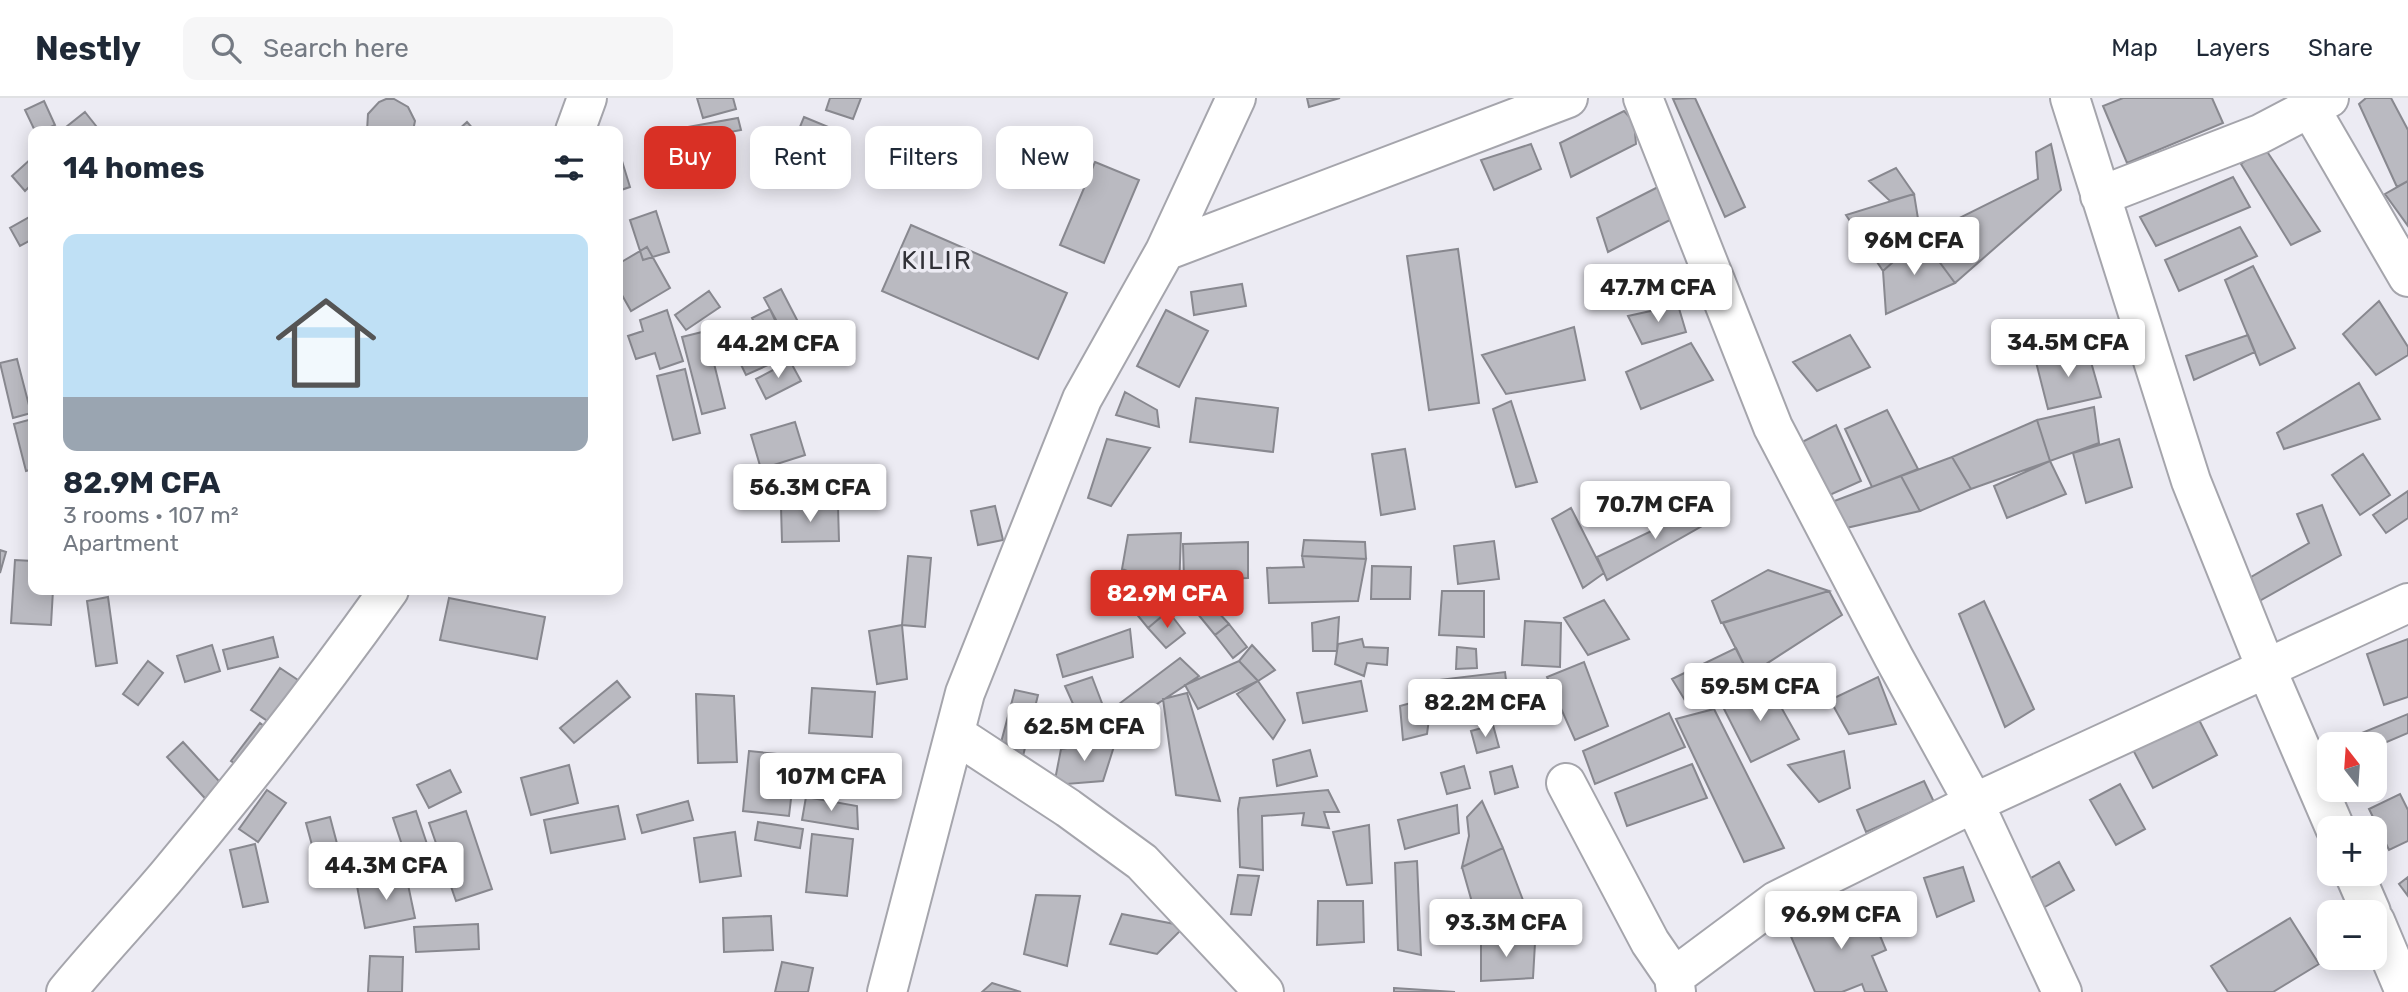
<!DOCTYPE html>
<meta charset="utf-8">
<style>
:root{--surface:#fff;--page:#f6f6f7;--text:#1f2937;--muted:#747a83;--line:#e0e1e3;--accent:#d93025}
body{margin:0;font-family:Rubik,sans-serif;background:var(--page);color:var(--text);height:100vh;display:flex;flex-direction:column;font-size:26px;white-space:nowrap}
*{box-sizing:border-box;margin:0}
p{font-size:23px;color:var(--muted)}
.icon{flex:none;width:38px;height:38px;fill:none;stroke:currentColor;stroke-width:2;stroke-linecap:round;stroke-linejoin:round}
.map{position:relative;flex:1;overflow:hidden}
.drawer{position:absolute;left:28px;top:28px;width:595px;height:469px;display:flex;flex-direction:column;background:var(--surface);border-radius:14px;box-shadow:0 4px 18px #0003}
.drawer>*{flex:none}
.banner{position:absolute;left:644px;top:28px;width:665px;height:63px;display:flex;gap:14px}
.needle{width:46px;rotate:343deg}
.fabs{position:absolute;left:2317px;top:634px;display:grid;gap:14px}
.fabs a{display:grid;place-items:center;width:70px;height:70px;border-radius:14px;background:var(--surface);box-shadow:0 4px 18px #0003;font-size:35px}
.price{position:absolute;translate:-50% -60px;padding:0 16px;border-radius:7px;background:#fff;color:#222;font-size:23px;line-height:46px;filter:drop-shadow(0 2px 4px #0008)}
.price::after{content:'';position:absolute;left:50%;top:42px;width:21px;height:16px;margin-left:-10px;background:inherit;clip-path:polygon(0 0,100% 0,50% 100%)}
.price.active{background:var(--accent);color:#fff}
ul{padding:0;list-style:none}
li{display:grid;align-content:center;gap:14px;height:371px;padding:0 35px}
li span{display:grid;place-items:center;height:217px;border-radius:14px;color:#555}
li>.icon{margin-inline-start:auto}
span .icon{width:126px;height:126px;fill:#fffc;stroke-width:1}
li b{font-size:30px}
h2{display:flex;justify-content:space-between;align-items:center;height:84px;padding:0 35px;font-size:30px}
.tag{padding:0 24px;border-radius:14px;background:var(--surface);box-shadow:0 4px 18px #0003;font-size:24px;line-height:63px}
.tag.active{background:var(--accent);color:#fff}
header{display:flex;align-items:center;gap:42px;box-sizing:border-box;height:98px;padding:0 35px;background:var(--surface);border-bottom:2px solid var(--line)}
header strong{font-size:33px}
nav{display:flex;gap:38px;margin-inline-start:auto;font-size:24px}
.search{width:490px;height:63px;background:var(--page);display:flex;align-items:center;gap:18px;box-sizing:border-box;padding:0 24px;border-radius:14px;color:var(--muted);font-size:26px}
.map>svg:first-child{display:block}
.building{fill:#babac1;stroke:#88888f;stroke-width:2}
.lines{fill:none;stroke-linecap:round;stroke-linejoin:round}
.minor-casing{stroke:#a5a5ac;stroke-width:42}
.minor{stroke:#fff;stroke-width:38}
.labels{text-anchor:middle;stroke-width:7;stroke-linejoin:round;paint-order:stroke}
.quarter-label{font-size:26px;letter-spacing:2px;fill:#313137;stroke:#ecebf3}
</style>
<header>
<strong>Nestly</strong>
<div class="search"><svg class="icon" aria-label="search" viewBox="0 0 24 24"><circle cx="10" cy="10" r="6"/><path d="M15 15l6 6"/></svg>Search here</div>
<nav><a>Map</a><a>Layers</a><a>Share</a></nav>
</header>
<div class="map">
<svg width="2408" height="894" viewBox="0 0 2408 894">
<rect width="100%" height="100%" fill="#ecebf3"/>
<path class="building" d="M 697,0 L 733,0 L 736,11 L 703,20 Z
M 830,0 L 861,0 L 853,21 L 826,12 Z
M 1307,0 L 1340,0 L 1309,9 Z
M 1695,0 L 1745,109 L 1725,119 L 1673,1 Z
M 2123,0 L 2212,0 L 2223,25 L 2127,65 L 2103,8 Z
M 2366,0 L 2391,0 L 2408,32 L 2408,83 L 2397,89 L 2359,6 Z
M 386,1 L 394,1 L 408,9 L 415,23 L 413,33 L 367,33 L 368,16 L 379,4 Z
M 44,3 L 55,27 L 42,33 L 35,33 L 25,12 Z
M 1624,13 L 1634,24 L 1636,46 L 1571,79 L 1560,45 Z
M 85,14 L 100,33 L 61,33 Z
M 804,19 L 843,35 L 830,69 L 790,53 Z
M 738,20 L 741,32 L 709,38 L 707,45 L 675,51 L 671,32 Z
M 467,24 L 475,33 L 457,33 Z
M 1531,46 L 1541,71 L 1494,92 L 1481,62 Z
M 2051,46 L 2061,92 L 1955,185 L 1921,139 L 2038,81 L 2036,54 Z
M 2264,49 L 2320,133 L 2291,147 L 2241,66 Z
M 618,50 L 630,89 L 618,93 Z
M 33,59 L 33,85 L 25,93 L 12,78 Z
M 1095,64 L 1139,82 L 1104,165 L 1060,147 Z
M 1896,70 L 1914,96 L 1890,103 L 1869,83 Z
M 2233,79 L 2250,109 L 2156,148 L 2140,119 Z
M 2408,83 L 2408,128 L 2385,96 Z
M 1660,88 L 1672,121 L 1608,154 L 1597,120 Z
M 1914,96 L 1921,139 L 1883,173 L 1846,117 Z
M 656,113 L 669,154 L 643,162 L 630,122 Z
M 33,117 L 33,141 L 20,148 L 10,130 Z
M 911,127 L 1067,195 L 1038,261 L 882,193 Z
M 2240,129 L 2257,158 L 2179,193 L 2165,162 Z
M 1921,139 L 1955,185 L 1886,216 L 1883,173 Z
M 647,149 L 670,190 L 631,213 L 618,190 L 618,166 Z
M 1458,151 L 1479,305 L 1429,312 L 1407,158 Z
M 2253,168 L 2295,250 L 2260,267 L 2225,182 Z
M 1242,186 L 1246,208 L 1194,217 L 1191,194 Z
M 781,191 L 809,245 L 793,253 L 764,200 Z
M 709,193 L 720,209 L 686,232 L 675,217 Z
M 2379,203 L 2408,249 L 2408,257 L 2376,277 L 2343,236 Z
M 1678,207 L 1686,234 L 1642,246 L 1628,218 Z
M 770,211 L 789,253 L 772,262 L 752,220 Z
M 667,212 L 683,263 L 660,271 L 655,255 L 636,261 L 628,238 L 643,233 L 640,222 Z
M 1166,212 L 1208,233 L 1179,289 L 1137,268 Z
M 751,229 L 768,267 L 746,277 L 728,240 Z
M 1574,229 L 1585,282 L 1506,296 L 1482,257 Z
M 706,233 L 725,310 L 702,316 L 682,239 Z
M 1850,237 L 1870,269 L 1817,293 L 1793,264 Z
M 2248,237 L 2255,254 L 2194,282 L 2186,258 Z
M 1691,245 L 1713,282 L 1641,311 L 1626,274 Z
M 2087,250 L 2101,299 L 2048,311 L 2036,264 Z
M 17,261 L 31,315 L 13,320 L 0,265 Z
M 790,263 L 801,283 L 766,301 L 756,281 Z
M 685,271 L 700,335 L 673,342 L 657,278 Z
M 2359,285 L 2380,321 L 2284,351 L 2277,335 Z
M 1125,294 L 1157,312 L 1159,329 L 1116,317 Z
M 1196,300 L 1278,310 L 1273,354 L 1190,344 Z
M 1511,303 L 1537,384 L 1516,389 L 1493,311 Z
M 2094,309 L 2099,345 L 2050,363 L 2037,322 Z
M 1887,312 L 1918,371 L 1872,389 L 1845,331 Z
M 32,321 L 33,371 L 26,373 L 14,326 Z
M 2037,322 L 2050,363 L 1971,391 L 1952,359 Z
M 795,324 L 805,357 L 761,371 L 751,337 Z
M 1836,327 L 1861,383 L 1814,404 L 1788,351 Z
M 1107,341 L 1150,350 L 1111,408 L 1088,400 Z
M 2119,341 L 2132,389 L 2086,405 L 2073,355 Z
M 1405,351 L 1415,411 L 1381,417 L 1372,356 Z
M 2363,356 L 2390,397 L 2360,417 L 2332,377 Z
M 1952,359 L 1971,391 L 1920,413 L 1901,378 Z
M 2050,363 L 2066,396 L 2007,420 L 1994,388 Z
M 1901,378 L 1920,413 L 1846,430 L 1829,405 Z
M 2408,393 L 2408,420 L 2386,435 L 2373,417 Z
M 1710,405 L 1723,416 L 1607,482 L 1597,459 Z
M 2322,407 L 2341,457 L 2254,506 L 2246,482 L 2309,445 L 2297,416 Z
M 838,408 L 839,443 L 782,444 L 781,409 Z
M 995,408 L 1003,442 L 978,447 L 971,413 Z
M 1571,410 L 1604,475 L 1583,490 L 1552,421 Z
M 1181,435 L 1179,493 L 1122,471 L 1128,437 Z
M 1304,442 L 1365,444 L 1366,461 L 1302,458 Z
M 1494,443 L 1499,481 L 1458,486 L 1454,448 Z
M 1248,444 L 1248,480 L 1184,482 L 1183,446 Z
M 0,452 L 6,454 L 0,475 Z
M 908,458 L 931,460 L 925,529 L 902,527 Z
M 1302,458 L 1366,461 L 1358,503 L 1269,505 L 1267,470 L 1304,469 Z
M 15,462 L 33,463 L 33,492 L 53,492 L 51,527 L 11,525 Z
M 1372,468 L 1411,469 L 1410,501 L 1371,501 Z
M 1768,472 L 1829,493 L 1721,525 L 1712,503 Z
M 1141,480 L 1168,513 L 1148,530 L 1121,497 Z
M 1192,486 L 1229,526 L 1215,537 L 1179,493 Z
M 1442,493 L 1484,493 L 1484,539 L 1439,537 Z
M 1829,493 L 1842,517 L 1749,577 L 1723,525 Z
M 108,499 L 117,565 L 96,568 L 87,503 Z
M 449,500 L 545,519 L 537,561 L 440,542 Z
M 1604,502 L 1629,541 L 1588,557 L 1564,520 Z
M 1984,503 L 2034,611 L 2005,629 L 1959,516 Z
M 1168,513 L 1185,535 L 1166,550 L 1148,530 Z
M 1339,519 L 1337,553 L 1313,553 L 1312,525 Z
M 1525,523 L 1561,525 L 1560,569 L 1522,567 Z
M 1229,526 L 1247,549 L 1233,560 L 1215,537 Z
M 902,527 L 907,581 L 877,586 L 869,533 Z
M 1130,531 L 1133,559 L 1063,579 L 1057,557 Z
M 273,539 L 278,559 L 228,571 L 223,552 Z
M 1362,541 L 1364,549 L 1388,550 L 1387,567 L 1367,565 L 1364,578 L 1335,566 L 1338,546 Z
M 2408,541 L 2408,599 L 2384,607 L 2367,556 Z
M 212,547 L 220,573 L 185,584 L 177,558 Z
M 1252,547 L 1275,572 L 1258,583 L 1239,563 Z
M 1457,549 L 1476,551 L 1477,570 L 1456,571 Z
M 1736,550 L 1749,577 L 1686,604 L 1672,581 Z
M 1180,560 L 1199,578 L 1124,628 L 1115,609 Z
M 148,563 L 163,575 L 138,607 L 123,596 Z
M 1239,563 L 1258,583 L 1198,611 L 1185,587 Z
M 1584,564 L 1608,628 L 1575,642 L 1547,579 Z
M 280,570 L 304,586 L 275,628 L 251,612 Z
M 1505,574 L 1507,590 L 1432,599 L 1430,583 Z
M 1092,579 L 1116,642 L 1091,646 L 1065,588 Z
M 1878,579 L 1896,626 L 1849,636 L 1830,602 Z
M 617,583 L 630,599 L 574,645 L 560,630 Z
M 1258,583 L 1285,622 L 1273,641 L 1237,596 Z
M 1361,583 L 1367,613 L 1303,625 L 1297,595 Z
M 1768,586 L 1799,641 L 1751,664 L 1723,609 Z
M 812,590 L 875,594 L 872,639 L 809,635 Z
M 1015,592 L 1038,597 L 1023,658 L 999,652 Z
M 1187,595 L 1220,703 L 1176,697 L 1163,601 Z
M 696,596 L 734,598 L 737,664 L 698,665 Z
M 1432,599 L 1427,636 L 1403,642 L 1400,608 Z
M 1714,611 L 1784,750 L 1744,764 L 1676,621 Z
M 2195,614 L 2217,657 L 2153,690 L 2131,648 Z
M 1669,615 L 1685,649 L 1595,686 L 1583,653 Z
M 2408,616 L 2408,635 L 2375,649 L 2375,646 L 2340,646 L 2340,644 Z
M 260,625 L 272,634 L 244,672 L 231,663 Z
M 1493,627 L 1499,649 L 1477,655 L 1471,633 Z
M 1116,642 L 1103,683 L 1054,687 L 1061,651 Z
M 183,644 L 229,694 L 213,709 L 167,659 Z
M 1310,652 L 1317,678 L 1277,688 L 1273,662 Z
M 749,653 L 796,658 L 789,718 L 743,713 Z
M 1844,653 L 1850,690 L 1819,704 L 1788,667 Z
M 855,657 L 871,661 L 863,698 L 846,695 Z
M 1692,666 L 1707,700 L 1627,728 L 1615,695 Z
M 569,667 L 578,705 L 531,717 L 521,680 Z
M 1464,668 L 1470,690 L 1447,696 L 1441,675 Z
M 1512,668 L 1518,689 L 1495,696 L 1490,674 Z
M 450,672 L 461,694 L 429,710 L 417,687 Z
M 1924,683 L 1934,704 L 1866,734 L 1857,712 Z
M 2120,686 L 2145,731 L 2116,747 L 2090,702 Z
M 267,692 L 286,705 L 258,744 L 239,731 Z
M 1328,692 L 1339,714 L 1324,714 L 1329,730 L 1302,727 L 1304,715 L 1262,718 L 1263,772 L 1240,769 L 1238,711 L 1240,700 Z
M 2400,696 L 2408,712 L 2408,743 L 2389,752 L 2369,711 Z
M 806,699 L 857,708 L 858,731 L 802,722 Z
M 688,703 L 693,722 L 642,735 L 637,717 Z
M 1482,703 L 1503,750 L 1462,769 L 1469,738 L 1467,719 Z
M 1457,707 L 1459,735 L 1405,751 L 1398,722 Z
M 618,708 L 625,741 L 551,755 L 544,722 Z
M 416,713 L 428,749 L 405,756 L 393,720 Z
M 466,713 L 492,791 L 456,803 L 429,725 Z
M 330,719 L 340,757 L 316,762 L 306,725 Z
M 758,724 L 803,731 L 800,750 L 755,742 Z
M 1369,727 L 1372,785 L 1347,787 L 1333,734 Z
M 735,734 L 741,778 L 700,784 L 694,740 Z
M 812,736 L 853,741 L 847,798 L 806,794 Z
M 255,746 L 268,804 L 243,809 L 230,752 Z
M 1503,750 L 1526,810 L 1481,836 L 1462,769 Z
M 1417,763 L 1421,857 L 1398,852 L 1395,765 Z
M 2059,764 L 2074,792 L 2038,813 L 2022,785 Z
M 1963,769 L 1974,803 L 1937,819 L 1924,780 Z
M 406,777 L 415,820 L 365,830 L 357,788 Z
M 1238,777 L 1259,778 L 1251,817 L 1231,816 Z
M 2408,779 L 2408,798 L 2399,786 Z
M 1036,797 L 1080,798 L 1067,868 L 1024,856 Z
M 1865,802 L 1886,852 L 1872,858 L 1887,894 L 1865,894 L 1862,886 L 1842,894 L 1815,894 L 1789,834 Z
M 1318,803 L 1363,803 L 1364,844 L 1317,847 Z
M 1122,816 L 1185,828 L 1157,856 L 1110,846 Z
M 771,818 L 773,852 L 724,854 L 723,820 Z
M 2290,820 L 2319,866 L 2273,894 L 2228,894 L 2211,868 Z
M 478,826 L 479,851 L 416,854 L 414,829 Z
M 1481,836 L 1535,845 L 1533,880 L 1481,883 Z
M 370,858 L 403,859 L 402,894 L 368,894 Z
M 782,864 L 813,870 L 808,894 L 775,894 Z
M 992,885 L 1021,894 L 982,894 Z
M 1394,890 L 1455,894 L 1394,894 Z"/>
<g class="lines">
<defs>
<path id="minor" d="M 1643,0 L 1773,329 L 1894,560 L 1974,705 L 2062,894
M 2070,0 L 2191,383 L 2266,570 L 2335,730
M 2311,12 L 2408,179
M 575,33 L 587,0
M 2100,98 L 2260,36 L 2329,0
M 1165,153 L 1568,0
M 955,636 L 1068,710 L 1142,764 L 1264,894
M 1566,685 L 1650,844 L 1674,879 L 1676,894
M 2354,775 L 2371,814
M 2375,823 L 2405,894
M 1674,879 L 1776,803 L 1974,705 L 2408,505
M 66,894 C 99,854 134,817 167,778 C 245,685 319,590 389,492
M 887,894 L 965,595 L 1082,301 L 1165,153 L 1236,0"/>
</defs>
<use href="#minor" class="minor-casing"/>
<use href="#minor" class="minor"/>
</g>
<g class="labels">
<g class="quarter-label">
<text x="937" y="171">KILIR</text>
</g>
</g>
</svg>
<div class="fabs">
<a><svg class="needle" viewBox="-14 -14 28 28"><path d="M0-13l5 13h-10z" fill="#e53935"/><path d="M0 13l5-13h-10z" fill="#747a83"/></svg></a>
<a>+</a>
<a>−</a>
</div>
<b class="price" style="left:1914px;top:179px">96M CFA</b>
<b class="price" style="left:1658px;top:226px">47.7M CFA</b>
<b class="price" style="left:2068px;top:281px">34.5M CFA</b>
<b class="price" style="left:778px;top:282px">44.2M CFA</b>
<b class="price" style="left:810px;top:426px">56.3M CFA</b>
<b class="price" style="left:1655px;top:443px">70.7M CFA</b>
<b class="price active" style="left:1167px;top:532px">82.9M CFA</b>
<b class="price" style="left:1760px;top:625px">59.5M CFA</b>
<b class="price" style="left:1485px;top:641px">82.2M CFA</b>
<b class="price" style="left:1084px;top:665px">62.5M CFA</b>
<b class="price" style="left:831px;top:715px">107M CFA</b>
<b class="price" style="left:386px;top:804px">44.3M CFA</b>
<b class="price" style="left:1841px;top:853px">96.9M CFA</b>
<b class="price" style="left:1506px;top:861px">93.3M CFA</b>
<div class="banner">
<a class="tag active">Buy</a>
<a class="tag">Rent</a>
<a class="tag">Filters</a>
<a class="tag">New</a>
</div>
<section class="drawer">
<h2>14 homes<svg class="icon" aria-label="filters" viewBox="0 0 24 24"><path d="M4 7h16M4 17h16"/><circle cx="9" cy="7" r="2"/><circle cx="15" cy="17" r="2"/></svg></h2>
<ul>
<li><span style="background:linear-gradient(#bfe0f5 75%,#9aa5b1 0)"><svg class="icon" aria-label="home" viewBox="0 0 24 24"><path d="M3 11l9-7 9 7M6 9v11h12V9"/></svg></span><div><b>82.9M CFA</b><p>3 rooms · 107 m²</p><p>Apartment</p></div></li>
</ul>
</section>
</div>
